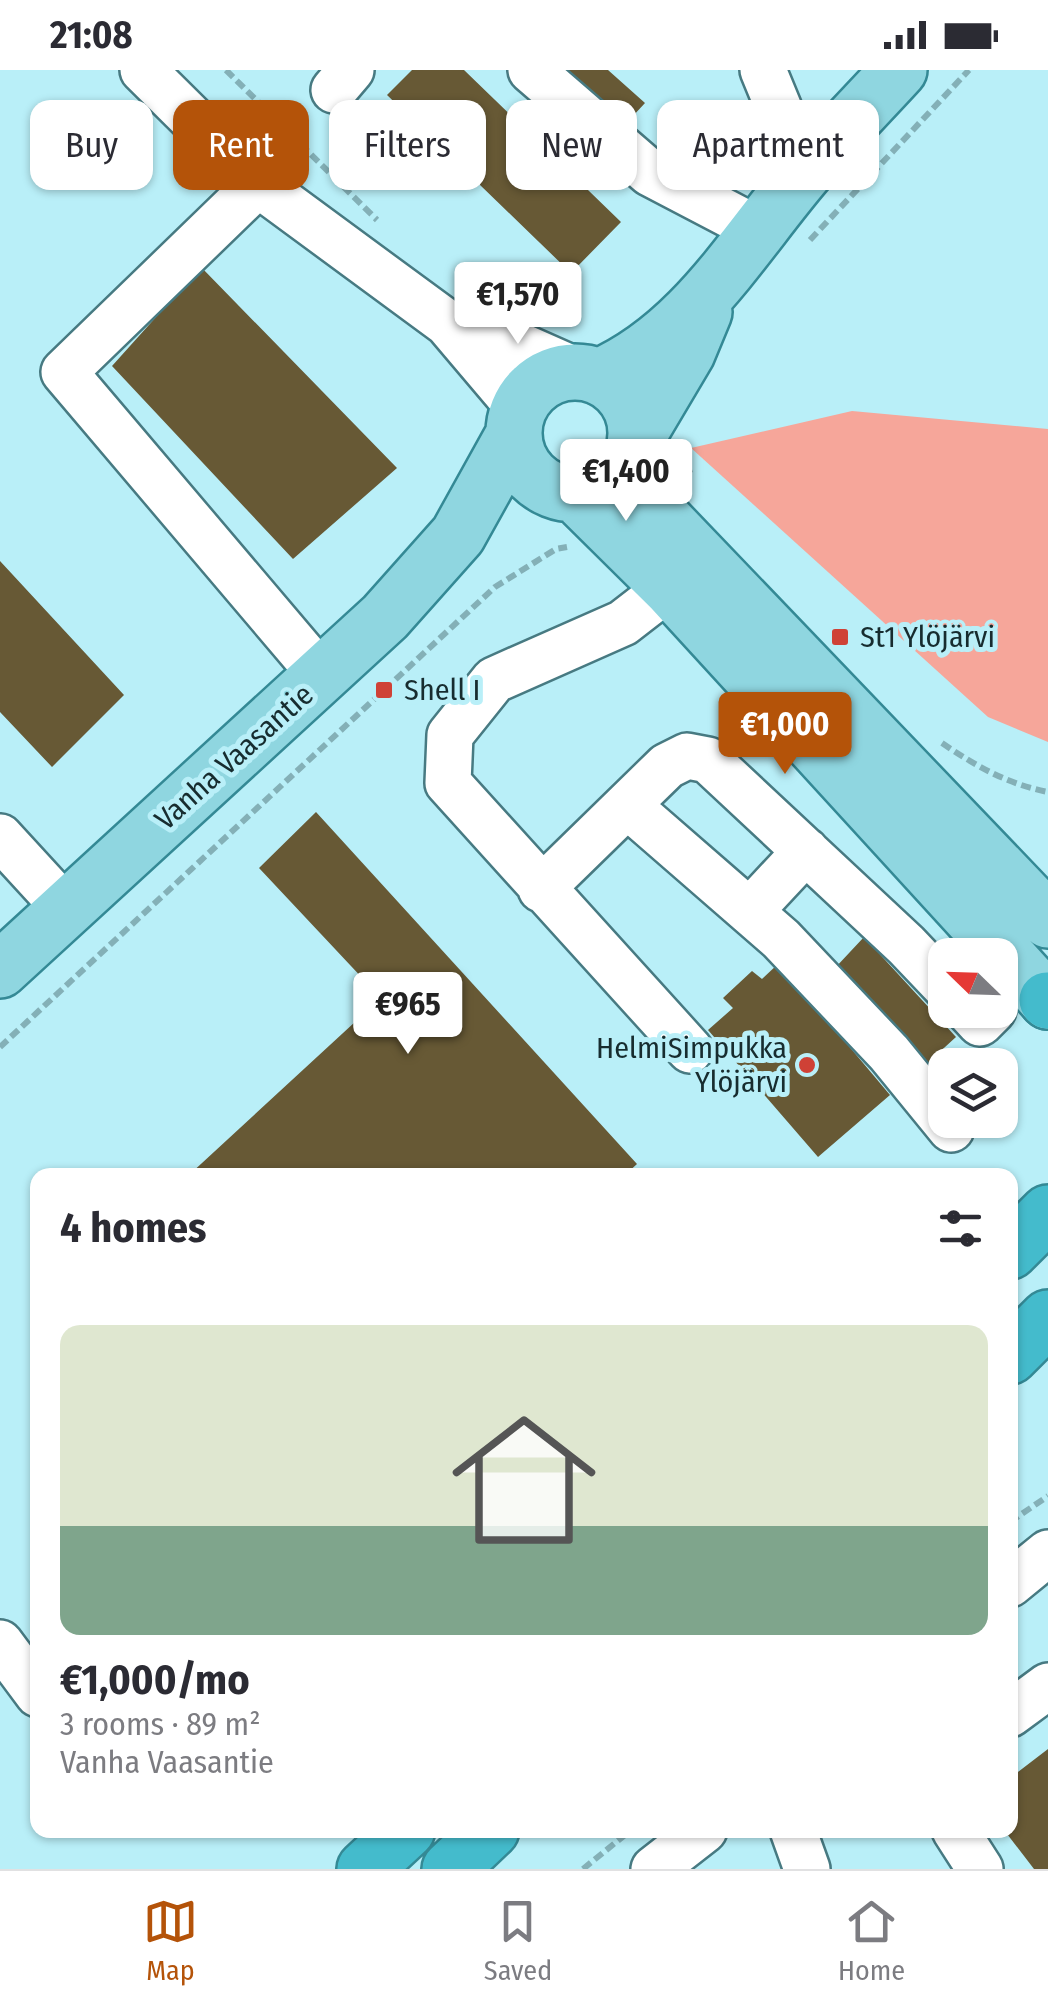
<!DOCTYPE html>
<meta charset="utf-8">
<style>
:root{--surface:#fff;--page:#f7f7f7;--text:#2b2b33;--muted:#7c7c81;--line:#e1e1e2;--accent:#b45309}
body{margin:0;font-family:"Fira Sans Condensed",sans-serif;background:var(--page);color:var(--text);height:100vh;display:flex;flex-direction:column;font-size:38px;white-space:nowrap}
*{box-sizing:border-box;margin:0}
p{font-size:32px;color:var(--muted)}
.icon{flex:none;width:55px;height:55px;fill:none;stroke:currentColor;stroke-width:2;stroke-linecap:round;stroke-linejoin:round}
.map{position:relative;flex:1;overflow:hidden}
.side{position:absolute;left:30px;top:1098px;width:988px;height:670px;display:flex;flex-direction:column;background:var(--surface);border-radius:20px;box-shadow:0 2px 8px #0004}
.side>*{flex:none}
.top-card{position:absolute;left:30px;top:30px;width:990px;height:90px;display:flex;gap:20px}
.needle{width:65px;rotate:293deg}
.controls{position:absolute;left:928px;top:868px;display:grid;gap:20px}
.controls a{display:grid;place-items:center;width:90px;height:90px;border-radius:20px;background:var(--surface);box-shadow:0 2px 8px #0004;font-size:50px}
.price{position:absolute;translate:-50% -85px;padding:0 22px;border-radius:10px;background:#fff;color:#222;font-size:32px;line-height:65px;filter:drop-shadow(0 2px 5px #0008)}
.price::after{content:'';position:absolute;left:50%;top:60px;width:30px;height:22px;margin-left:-15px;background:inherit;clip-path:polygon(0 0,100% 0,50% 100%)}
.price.active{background:var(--accent);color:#fff}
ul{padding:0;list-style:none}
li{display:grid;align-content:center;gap:20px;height:530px;padding:0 30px}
li span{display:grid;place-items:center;height:310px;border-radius:20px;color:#555}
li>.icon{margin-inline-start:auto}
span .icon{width:180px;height:180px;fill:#fffc;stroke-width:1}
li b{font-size:42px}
h2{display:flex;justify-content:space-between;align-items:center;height:120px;padding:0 30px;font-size:42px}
.tag{padding:0 35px;border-radius:20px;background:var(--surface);box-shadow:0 2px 8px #0004;font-size:35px;line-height:90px}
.tag.active{background:var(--accent);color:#fff}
.status{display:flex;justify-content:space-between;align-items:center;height:70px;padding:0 50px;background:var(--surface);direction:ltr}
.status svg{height:28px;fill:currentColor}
.tab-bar{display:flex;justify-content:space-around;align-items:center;height:140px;border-top:2px solid var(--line);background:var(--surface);font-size:28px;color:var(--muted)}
.tab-bar a{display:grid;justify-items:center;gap:5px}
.tab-bar .active{color:var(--accent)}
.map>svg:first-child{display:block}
.green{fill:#f6a69a}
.building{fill:#675935}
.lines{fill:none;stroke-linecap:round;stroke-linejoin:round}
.minor-casing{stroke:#477a82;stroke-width:50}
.major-casing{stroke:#348995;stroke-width:60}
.highway-casing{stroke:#348995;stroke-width:60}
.path{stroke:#84b0b7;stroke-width:6;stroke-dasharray:10 5;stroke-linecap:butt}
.minor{stroke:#fff;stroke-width:45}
.major{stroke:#8fd6e0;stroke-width:55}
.highway{stroke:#4bc;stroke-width:55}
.poi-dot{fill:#cf4136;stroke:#b9eff8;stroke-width:4}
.labels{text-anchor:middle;stroke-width:10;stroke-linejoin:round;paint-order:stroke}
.poi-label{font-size:30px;fill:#172c2f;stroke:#b9eff8;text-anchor:start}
.street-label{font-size:30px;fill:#172c2f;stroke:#b9eff8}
</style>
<div class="status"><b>21:08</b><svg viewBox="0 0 49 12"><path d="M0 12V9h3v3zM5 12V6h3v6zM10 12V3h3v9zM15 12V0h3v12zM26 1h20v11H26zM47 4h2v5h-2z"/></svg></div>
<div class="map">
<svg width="1048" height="1799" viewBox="0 0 1048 1799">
<rect width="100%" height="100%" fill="#b9eff8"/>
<path class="green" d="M 852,341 L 1048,359 L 1048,672 L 988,647 L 691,378 Z"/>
<path class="building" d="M 412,0 L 464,0 L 621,152 L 571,203 L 387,25 Z
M 554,0 L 608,0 L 645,33 L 620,60 Z
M 201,197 L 397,398 L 293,489 L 112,296 Z
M 0,491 L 124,625 L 52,697 L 0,642 Z
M 316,742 L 637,1094 L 625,1105 L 189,1105 L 381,928 L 259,798 Z
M 864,867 L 956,967 L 922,998 L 835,898 Z
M 779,893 L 890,1025 L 818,1087 L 708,960 L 733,938 L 723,928 L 752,901 L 762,909 Z
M 1048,1679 L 1048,1799 L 1034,1799 L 1004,1760 L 1010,1760 L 1010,1708 Z"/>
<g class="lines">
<defs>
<path id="minor" d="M 143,0 L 258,114 L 447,253 L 519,338
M 531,0 L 650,103 L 759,160
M 763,0 L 805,102
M 334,20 L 351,0
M 258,114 L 64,302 L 322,606
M 447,253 L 480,258 L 582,303
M 627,735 L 781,869 L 889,983 L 951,1059
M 0,767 L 67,840
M 541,819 L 667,696 L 687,686 L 708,690 L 906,875 L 945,916
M 750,841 L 806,781
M 968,940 L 980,953 L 993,940
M 690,980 L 448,713 L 450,665 L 494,610 L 623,553 L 694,498
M 1010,1514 L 1048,1483
M 0,1573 L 38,1624
M 1010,1644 L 1048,1616
M 793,1760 L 807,1799
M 955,1760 L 980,1799
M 654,1799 L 704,1760"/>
<path id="major" d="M514 363a61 61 0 1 1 122 0a61 61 0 1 1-122 0Z
M 599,307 C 692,266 742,176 805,102 C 835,67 868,34 899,0
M 636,369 L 687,283 L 704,242
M 629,392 L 660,445 L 1048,850
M 576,425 L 671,519 L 1048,931
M 0,900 L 385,547 L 458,465 L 514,364"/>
<path id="highway" d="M 1047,930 L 1048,931
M 1010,1181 L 1048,1143
M 1010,1286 L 1048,1248
M 365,1799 L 407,1760
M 450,1799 L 491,1760"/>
</defs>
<use href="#minor" class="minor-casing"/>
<use href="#major" class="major-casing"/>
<use href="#highway" class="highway-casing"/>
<path class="path" d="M 226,0 L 377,150
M 810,170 L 969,0
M 681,380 L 691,405
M 942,673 C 976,696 1007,714 1048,722
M 0,977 L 495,517 L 556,479 L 567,477
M 1010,1452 L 1048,1426
M 583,1799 L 631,1760"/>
<use href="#minor" class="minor"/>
<use href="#major" class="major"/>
<use href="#highway" class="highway"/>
</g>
<g class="poi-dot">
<rect x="830" y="557" width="20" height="20" rx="5"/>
<rect x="374" y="610" width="20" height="20" rx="5"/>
<circle cx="807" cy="995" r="10"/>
</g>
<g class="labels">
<g class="poi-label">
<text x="860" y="577">St1 Ylöjärvi</text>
<text x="404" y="630">Shell I</text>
<text x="787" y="988" text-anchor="end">HelmiSimpukka<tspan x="787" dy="34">Ylöjärvi</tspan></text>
</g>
<g class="street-label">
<text transform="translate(234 687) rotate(-42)" y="10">Vanha Vaasantie</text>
</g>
</g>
</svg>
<div class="controls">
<a><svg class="needle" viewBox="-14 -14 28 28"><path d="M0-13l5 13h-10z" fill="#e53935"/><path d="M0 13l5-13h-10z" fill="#7c7c81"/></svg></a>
<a><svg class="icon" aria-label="layers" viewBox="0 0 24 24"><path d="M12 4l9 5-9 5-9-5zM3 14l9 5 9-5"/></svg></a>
</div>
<b class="price" style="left:518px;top:277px">€1,570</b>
<b class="price" style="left:626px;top:454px">€1,400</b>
<b class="price active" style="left:785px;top:707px">€1,000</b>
<b class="price" style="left:408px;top:987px">€965</b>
<div class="top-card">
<a class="tag">Buy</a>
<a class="tag active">Rent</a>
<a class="tag">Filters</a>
<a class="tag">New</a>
<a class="tag">Apartment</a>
</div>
<section class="side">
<h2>4 homes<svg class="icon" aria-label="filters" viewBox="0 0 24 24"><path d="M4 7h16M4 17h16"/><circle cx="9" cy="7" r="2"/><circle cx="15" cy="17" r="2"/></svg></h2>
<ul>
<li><span style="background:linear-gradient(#dfe7d0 65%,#7fa58c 0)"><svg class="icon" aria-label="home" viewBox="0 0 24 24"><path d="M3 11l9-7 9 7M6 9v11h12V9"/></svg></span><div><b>€1,000/mo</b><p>3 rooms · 89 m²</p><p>Vanha Vaasantie</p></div></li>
</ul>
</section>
</div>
<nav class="tab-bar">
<a class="active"><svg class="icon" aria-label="map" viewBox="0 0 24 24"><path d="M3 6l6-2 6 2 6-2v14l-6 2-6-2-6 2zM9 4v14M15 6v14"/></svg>Map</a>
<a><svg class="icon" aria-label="saved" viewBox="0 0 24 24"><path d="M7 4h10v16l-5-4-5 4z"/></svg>Saved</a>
<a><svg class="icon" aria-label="home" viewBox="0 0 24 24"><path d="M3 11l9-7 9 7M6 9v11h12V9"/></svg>Home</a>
</nav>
